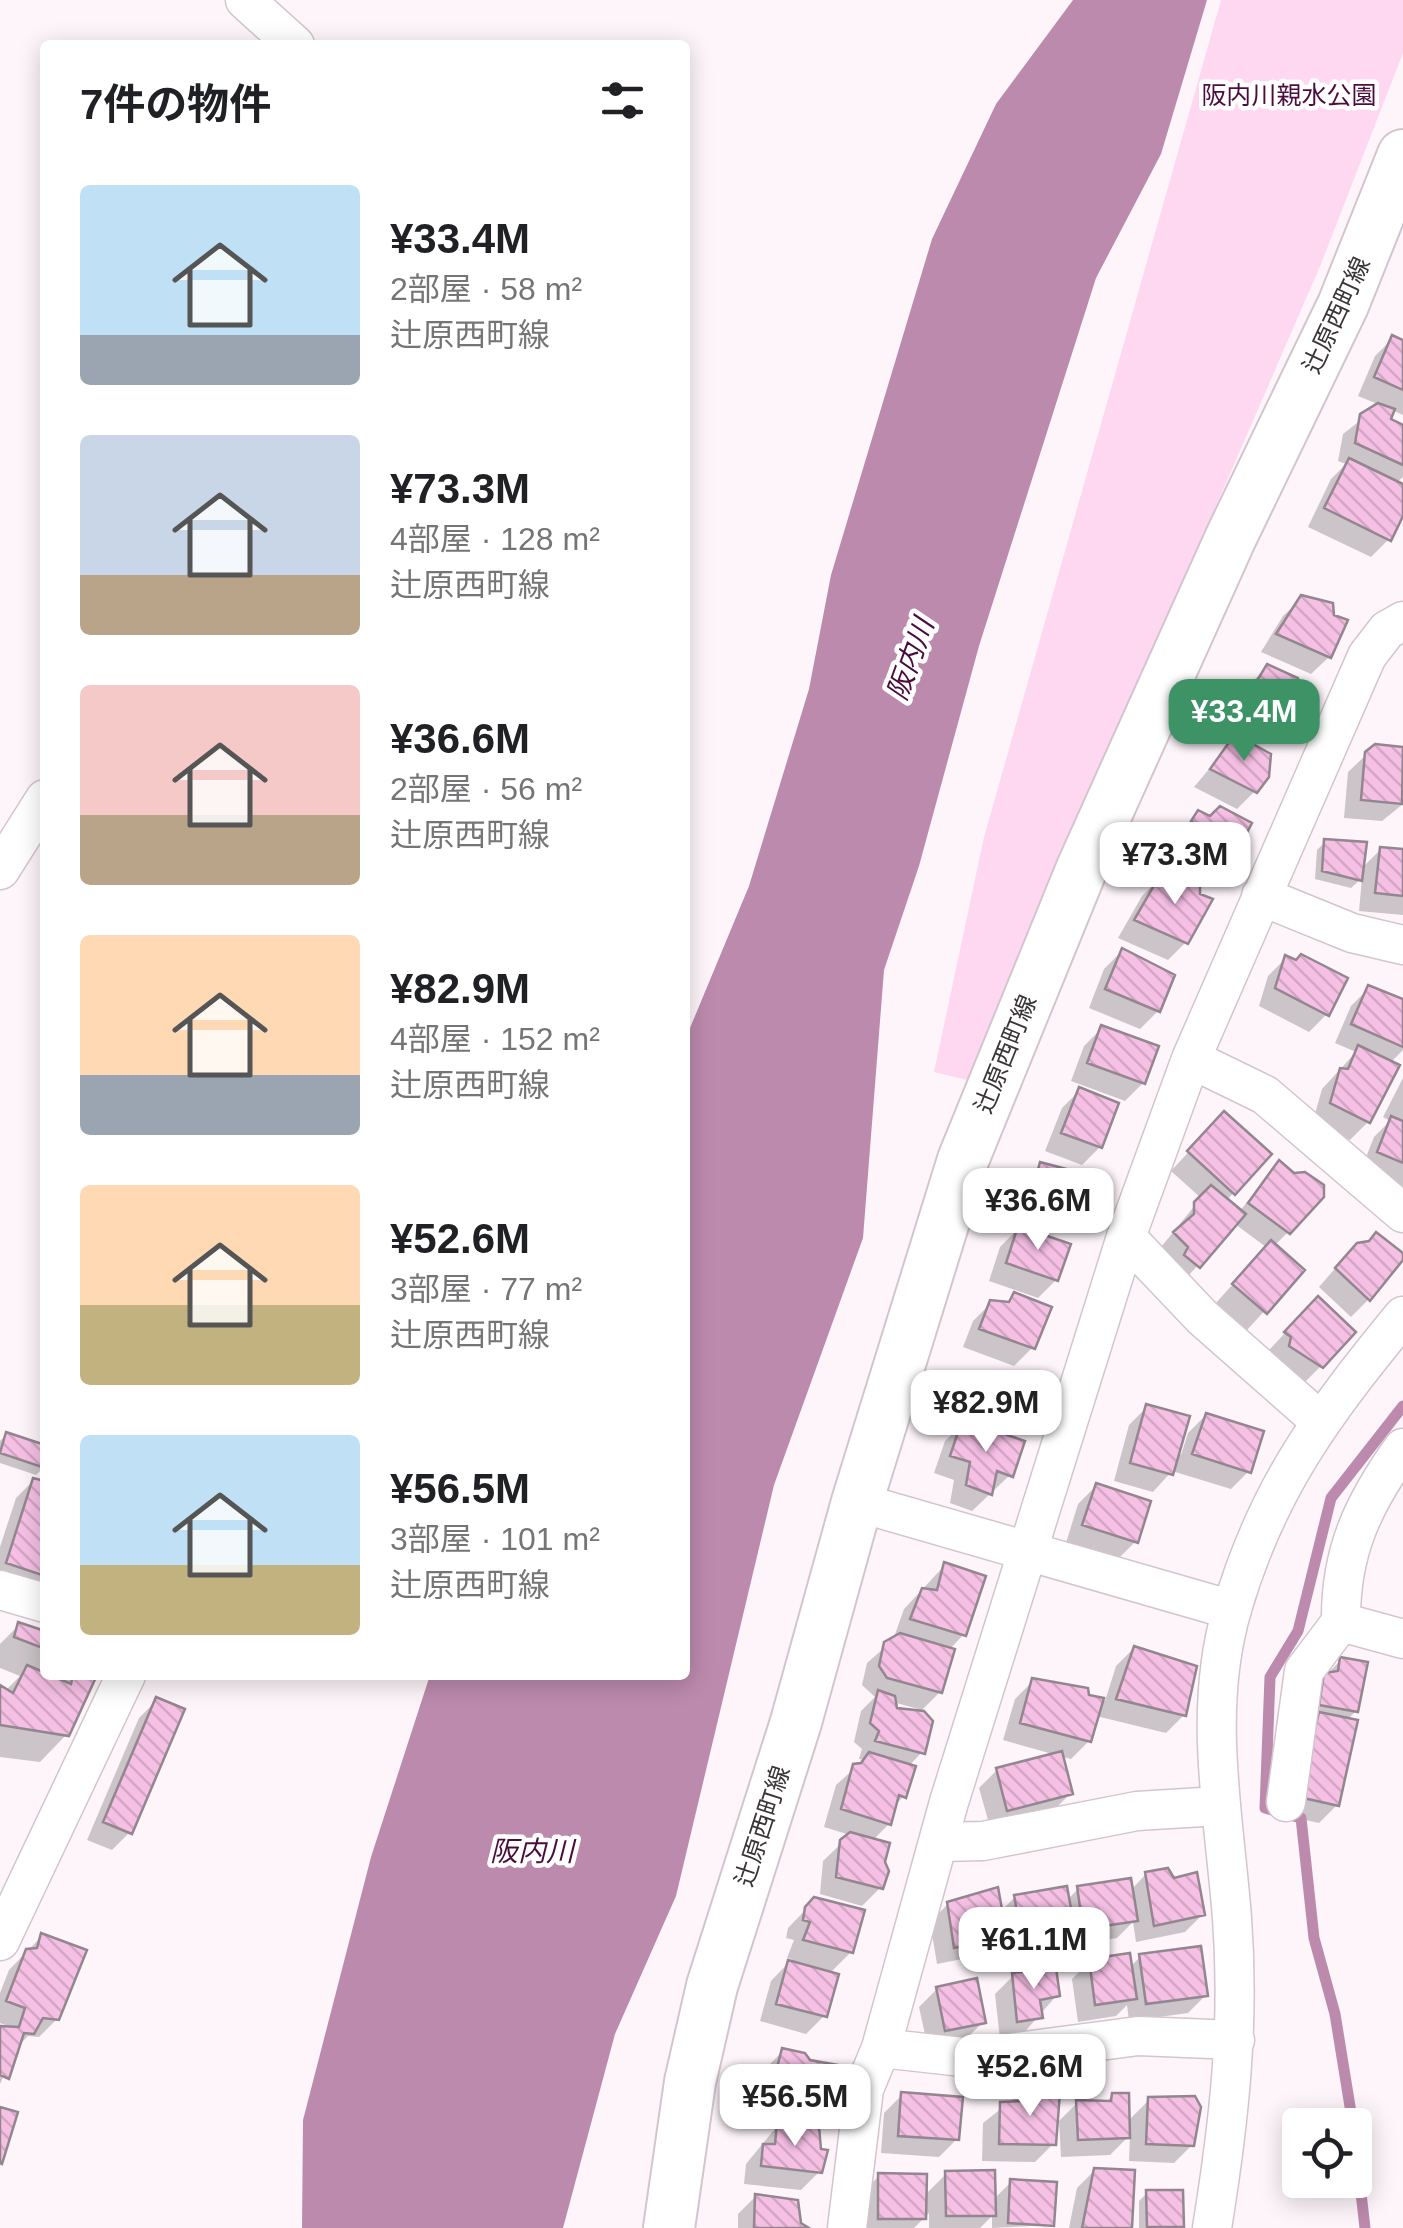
<!DOCTYPE html>
<html lang="ja">
<meta charset="utf-8">
<style>
:root{--surface:#fff;--page:#f2f2f2;--text:#202124;--muted:#757577;--accent:#3d9366}
body{margin:0;font-family:Helvetica,"Noto Sans JP",sans-serif;background:var(--page);color:var(--text);height:100vh;display:flex;flex-direction:column;font-size:38px;white-space:nowrap}
*{box-sizing:border-box;margin:0}
p{font-size:32px;color:var(--muted)}
.icon{flex:none;width:55px;height:55px;fill:none;stroke:currentColor;stroke-width:2;stroke-linecap:round;stroke-linejoin:round}
.map{position:relative;flex:1;overflow:hidden}
.details{position:absolute;left:40px;top:40px;width:650px;height:1640px;display:flex;flex-direction:column;background:var(--surface);border-radius:10px;box-shadow:0 5px 25px #0003}
.details>*{flex:none}
.controls{position:absolute;left:1282px;top:2108px;display:grid;gap:20px}
.controls a{display:grid;place-items:center;width:90px;height:90px;border-radius:10px;background:var(--surface);box-shadow:0 5px 25px #0003;font-size:50px}
.price{position:absolute;translate:-50% -85px;padding:0 22px;border-radius:20px;background:#fff;color:#222;font-size:32px;line-height:65px;filter:drop-shadow(0 2px 5px #0008)}
.price::after{content:'';position:absolute;left:50%;top:60px;width:30px;height:22px;margin-left:-15px;background:inherit;clip-path:polygon(0 0,100% 0,50% 100%)}
.price.on{background:var(--accent);color:#fff}
ul{padding:0;list-style:none}
li{display:flex;align-items:center;gap:30px;height:250px;padding:0 40px}
li span{display:grid;place-items:center;flex:none;width:280px;height:200px;border-radius:10px;color:#555}
li>.icon{margin-inline-start:auto}
span .icon{width:120px;height:120px;fill:#fffc;stroke-width:1}
li b{font-size:42px}
h2{display:flex;justify-content:space-between;align-items:center;height:120px;padding:0 40px;font-size:42px}
.map>svg:first-child{display:block}
.green{fill:#fed8f1}
.water{fill:#bc8aad}
.shadow{fill:#0003}
.lines{fill:none;stroke-linecap:round;stroke-linejoin:round}
.stream{stroke:#bc8aad;stroke-width:11}
.building{fill:url(#building-back-hatch);stroke:#93868f;stroke-width:2.5}
.minor-casing{stroke:#d3c5ce;stroke-width:41}
.major-casing{stroke:#d3c5ce;stroke-width:54}
.minor{stroke:#fff;stroke-width:38}
.major{stroke:#fff;stroke-width:50}
.labels{text-anchor:middle;stroke-width:9;stroke-linejoin:round;paint-order:stroke}
.park-label{font-size:25px;fill:#4a0d3e;stroke:#fff}
.street-label{font-size:25px;fill:#3a3538;stroke:#fff}
.water-label{font-size:28px;font-style:italic;fill:#490c3d;stroke:#fff}
</style>
<div class="map">
<svg width="1403" height="2228" viewBox="0 0 1403 2228">
<defs>
<pattern id="building-back-hatch" width="6" height="6" patternUnits="userSpaceOnUse" patternTransform="scale(2.5)"><rect width="6" height="6" fill="#f6c0e5"/><path d="M-1 5l2 2M0 0l6 6M5-1l2 2" fill="none" stroke="#d4a6c5"/></pattern>
</defs>
<rect width="100%" height="100%" fill="#fef5fb"/>
<path class="green" d="M 1221,0 L 1403,0 L 1403,53 L 1321,264 L 967,1080 L 934,1072 L 984,837 Z"/>
<path class="water" d="M 1073,0 L 1207,0 L 1161,154 L 1096,278 L 979,646 L 919,866 L 884,970 L 863,1238 L 774,1485 L 676,1896 L 615,2034 L 563,2228 L 302,2228 L 303,2120 L 371,1857 L 430,1675 L 685,1675 L 685,1040 L 749,886 L 809,689 L 831,575 L 932,239 L 996,104 Z"/>
<path class="shadow" d="M 1393,338 L 1403,343 L 1403,415 L 1392,410 L 1387,421 L 1403,427 L 1403,477 L 1396,483 L 1403,487 L 1403,510 L 1389,539 L 1371,557 L 1308,527 L 1331,479 L 1346,464 L 1338,461 L 1343,434 L 1380,405 L 1358,396 L 1375,356 Z
M 1302,598 L 1329,657 L 1311,674 L 1261,652 L 1283,616 Z
M 1267,667 L 1293,726 L 1275,744 L 1228,722 L 1249,685 Z
M 1236,737 L 1255,791 L 1237,809 L 1194,787 Z
M 1367,754 L 1400,795 L 1403,792 L 1403,804 L 1382,821 L 1344,818 L 1348,772 Z
M 1198,813 L 1210,819 L 1230,860 L 1212,878 L 1184,863 L 1190,848 L 1175,839 Z
M 1325,842 L 1361,869 L 1381,849 L 1403,851 L 1403,915 L 1359,911 L 1362,878 L 1351,888 L 1315,879 L 1317,850 Z
M 1161,877 L 1186,942 L 1168,960 L 1118,938 L 1142,896 Z
M 1122,951 L 1158,1011 L 1140,1029 L 1089,1008 L 1104,969 Z
M 1286,958 L 1327,1014 L 1309,1032 L 1259,1006 L 1268,976 Z
M 1369,988 L 1403,1002 L 1403,1050 L 1390,1063 L 1368,1122 L 1350,1140 L 1313,1121 L 1322,1089 L 1356,1052 L 1335,1043 L 1351,1006 Z
M 1102,1028 L 1143,1083 L 1125,1101 L 1071,1081 L 1084,1046 Z
M 1403,1078 L 1403,1188 L 1361,1170 L 1374,1137 L 1390,1121 L 1383,1117 Z
M 1080,1090 L 1100,1147 L 1082,1165 L 1045,1151 L 1062,1108 Z
M 1207,1132 L 1269,1154 L 1226,1201 L 1239,1212 L 1279,1163 L 1288,1232 L 1274,1246 L 1302,1270 L 1247,1330 L 1216,1303 L 1266,1247 L 1235,1224 L 1180,1285 L 1157,1252 L 1201,1198 L 1171,1171 Z
M 1041,1165 L 1087,1215 L 1069,1233 L 1014,1218 L 1023,1183 Z
M 1018,1229 L 1056,1280 L 1038,1298 L 989,1281 L 1000,1247 Z
M 1339,1264 L 1369,1299 L 1351,1317 L 1319,1287 Z
M 1015,1295 L 1032,1348 L 1014,1366 L 963,1347 L 973,1321 L 991,1303 L 1006,1304 Z
M 1300,1317 L 1321,1366 L 1303,1384 L 1272,1365 L 1274,1355 L 1268,1351 Z
M 1147,1407 L 1181,1455 L 1188,1433 L 1206,1415 L 1249,1471 L 1231,1489 L 1172,1471 L 1153,1492 L 1114,1481 L 1129,1425 Z
M 963,1423 L 1010,1475 L 972,1511 L 950,1503 L 954,1480 L 934,1473 L 945,1441 Z
M 6,1435 L 45,1448 L 44,1467 L 36,1475 L 0,1463 L 0,1441 Z
M 34,1480 L 45,1483 L 45,1600 L 0,1584 L 0,1547 L 16,1498 Z
M 1096,1486 L 1135,1542 L 1117,1560 L 1066,1543 L 1078,1504 Z
M 945,1565 L 964,1634 L 949,1650 L 940,1692 L 922,1710 L 893,1702 L 922,1752 L 909,1766 L 903,1797 L 893,1807 L 889,1824 L 872,1841 L 880,1888 L 862,1906 L 820,1894 L 823,1861 L 850,1835 L 824,1827 L 836,1785 L 864,1760 L 859,1759 L 862,1749 L 854,1742 L 861,1711 L 875,1697 L 862,1685 L 867,1663 L 893,1640 L 904,1609 Z
M 19,1625 L 45,1634 L 45,1675 L 95,1675 L 67,1734 L 40,1762 L 0,1757 L 0,1688 L 5,1691 L 20,1676 L 0,1668 L 0,1644 Z
M 1134,1648 L 1184,1715 L 1166,1733 L 1096,1716 L 1089,1741 L 1071,1759 L 1060,1756 L 1070,1794 L 1052,1812 L 990,1827 L 979,1788 L 997,1770 L 1056,1755 L 1003,1740 L 1015,1699 L 1033,1681 L 1105,1701 L 1116,1666 Z
M 1341,1660 L 1356,1711 L 1346,1721 L 1337,1805 L 1319,1823 L 1283,1815 L 1307,1694 Z
M 157,1700 L 130,1832 L 112,1850 L 87,1840 L 139,1718 Z
M 1146,1874 L 1203,1914 L 1185,1932 L 1136,1942 L 1133,1922 L 1117,1938 L 1066,1946 L 1064,1938 L 1054,1948 L 1004,1957 L 1001,1939 L 987,1954 L 937,1964 L 930,1922 L 948,1904 L 1000,1912 L 1015,1897 L 1067,1900 L 1078,1889 L 1131,1890 Z
M 815,1900 L 851,1952 L 829,1974 L 824,2016 L 806,2034 L 760,2021 L 771,1981 L 792,1959 L 787,1958 L 794,1940 L 786,1938 L 788,1928 Z
M 42,1936 L 57,2019 L 39,2037 L 28,2036 L 16,2048 L 0,2084 L 0,2029 L 14,2028 L 0,2023 L 0,1993 L 9,1970 Z
M 1140,1957 L 1206,1995 L 1188,2013 L 1129,2021 L 1127,2005 L 1116,2016 L 1078,2022 L 1072,1979 L 1090,1961 L 1130,1967 Z
M 1013,1976 L 1057,1995 L 1022,2035 L 1000,2039 L 995,1994 Z
M 937,1989 L 983,2022 L 965,2040 L 928,2048 L 919,2007 Z
M 783,2051 L 827,2100 L 809,2118 L 755,2110 L 765,2069 Z
M 1022,2092 L 1058,2095 L 1053,2144 L 1035,2162 L 982,2161 L 983,2123 Z
M 902,2095 L 957,2139 L 939,2157 L 881,2153 L 884,2113 Z
M 1113,2095 L 1127,2122 L 1149,2100 L 1192,2145 L 1174,2163 L 1129,2161 L 1130,2135 L 1110,2155 L 1061,2157 L 1059,2121 L 1077,2103 L 1105,2103 Z
M 778,2125 L 819,2172 L 801,2190 L 744,2184 L 746,2164 Z
M 1095,2170 L 1129,2228 L 1069,2228 L 1077,2188 Z
M 946,2174 L 993,2200 L 1011,2182 L 1052,2225 L 992,2228 L 992,2216 L 980,2228 L 929,2228 L 929,2213 L 914,2228 L 861,2228 L 861,2194 L 879,2176 L 924,2196 Z
M 1147,2193 L 1181,2226 L 1179,2228 L 1139,2228 L 1139,2201 Z
M 756,2196 L 807,2228 L 738,2228 L 738,2214 Z"/>
<g class="lines">
<path class="stream" d="M 1353,2125 L 1335,2014 L 1314,1938 L 1301,1818 L 1265,1808 L 1270,1677 L 1298,1631 L 1331,1498 L 1403,1406
M 1355,2140 L 1365,2228"/>
</g>
<path class="building" d="M 1392,335 L 1403,340 L 1403,390 L 1374,377 Z
M 1378,403 L 1395,409 L 1391,419 L 1403,425 L 1403,465 L 1355,443 L 1360,414 Z
M 1349,458 L 1403,484 L 1403,516 L 1391,541 L 1324,508 Z
M 1301,595 L 1333,603 L 1334,615 L 1348,620 L 1331,658 L 1276,634 Z
M 1267,664 L 1298,678 L 1299,686 L 1312,692 L 1295,728 L 1243,704 Z
M 1235,734 L 1271,754 L 1269,777 L 1257,793 L 1210,769 Z
M 1375,744 L 1403,747 L 1402,804 L 1361,800 L 1365,752 Z
M 1220,806 L 1252,823 L 1232,861 L 1200,845 L 1206,830 L 1191,821 L 1198,810 L 1210,816 Z
M 1324,839 L 1367,842 L 1362,881 L 1322,871 Z
M 1380,847 L 1403,849 L 1403,896 L 1375,893 Z
M 1181,871 L 1200,880 L 1200,894 L 1213,899 L 1188,944 L 1134,920 L 1160,875 L 1174,877 Z
M 1122,948 L 1175,975 L 1160,1012 L 1105,989 Z
M 1301,954 L 1348,978 L 1329,1016 L 1275,988 L 1285,955 L 1296,960 Z
M 1368,985 L 1403,999 L 1403,1047 L 1351,1024 Z
M 1101,1025 L 1159,1046 L 1145,1084 L 1087,1063 Z
M 1358,1045 L 1400,1065 L 1370,1123 L 1330,1103 L 1340,1068 L 1348,1069 Z
M 1079,1087 L 1119,1103 L 1102,1148 L 1061,1133 Z
M 1224,1111 L 1272,1154 L 1235,1195 L 1187,1151 Z
M 1391,1116 L 1403,1121 L 1403,1163 L 1377,1152 Z
M 1279,1160 L 1294,1173 L 1305,1172 L 1324,1185 L 1324,1197 L 1290,1234 L 1248,1203 Z
M 1040,1162 L 1100,1178 L 1090,1216 L 1030,1200 Z
M 1211,1185 L 1246,1214 L 1200,1268 L 1184,1255 L 1188,1247 L 1173,1232 L 1194,1214 L 1194,1202 Z
M 1018,1226 L 1071,1244 L 1058,1281 L 1006,1263 Z
M 1376,1232 L 1403,1253 L 1403,1260 L 1370,1301 L 1335,1268 L 1357,1243 L 1369,1241 Z
M 1271,1240 L 1305,1270 L 1267,1314 L 1232,1284 Z
M 1014,1292 L 1052,1307 L 1035,1349 L 979,1329 L 990,1300 L 1009,1302 Z
M 1318,1296 L 1356,1332 L 1323,1368 L 1289,1346 L 1291,1337 L 1284,1332 Z
M 1146,1404 L 1190,1416 L 1173,1475 L 1130,1463 Z
M 1206,1413 L 1264,1431 L 1251,1473 L 1192,1454 Z
M 962,1420 L 1025,1441 L 1013,1477 L 997,1471 L 992,1495 L 966,1485 L 970,1462 L 950,1456 Z
M 6,1432 L 45,1445 L 45,1468 L 0,1453 Z
M 33,1478 L 45,1481 L 45,1576 L 6,1563 Z
M 1096,1483 L 1151,1501 L 1138,1543 L 1082,1525 Z
M 944,1562 L 986,1576 L 966,1636 L 910,1619 L 922,1588 L 937,1590 Z
M 18,1622 L 45,1631 L 45,1649 L 14,1637 Z
M 900,1633 L 955,1649 L 942,1693 L 887,1678 L 879,1666 L 884,1642 Z
M 1134,1646 L 1197,1666 L 1186,1716 L 1116,1699 Z
M 1340,1657 L 1368,1662 L 1358,1712 L 1319,1705 L 1324,1673 L 1338,1671 Z
M 27,1665 L 71,1684 L 73,1675 L 97,1675 L 69,1736 L 0,1725 L 0,1685 L 13,1693 Z
M 1032,1678 L 1088,1688 L 1089,1695 L 1104,1698 L 1091,1742 L 1020,1723 Z
M 878,1690 L 895,1696 L 897,1708 L 924,1711 L 933,1721 L 925,1754 L 875,1741 L 879,1731 L 870,1723 Z
M 156,1697 L 185,1709 L 132,1834 L 103,1822 Z
M 1319,1712 L 1358,1720 L 1339,1806 L 1299,1797 Z
M 1062,1751 L 1073,1794 L 1007,1811 L 996,1768 Z
M 869,1752 L 916,1766 L 906,1798 L 899,1795 L 891,1825 L 841,1809 L 853,1764 L 861,1763 Z
M 850,1832 L 890,1843 L 885,1862 L 889,1871 L 883,1889 L 836,1877 L 840,1840 Z
M 1168,1868 L 1174,1878 L 1197,1872 L 1205,1915 L 1154,1926 L 1145,1872 Z
M 1131,1878 L 1138,1921 L 1083,1929 L 1077,1886 Z
M 1067,1886 L 1075,1931 L 1022,1940 L 1014,1895 Z
M 998,1887 L 1007,1937 L 954,1948 L 947,1902 Z
M 814,1897 L 865,1910 L 853,1953 L 803,1940 L 810,1922 L 803,1920 L 805,1907 Z
M 41,1933 L 87,1950 L 59,2020 L 43,2018 L 34,2034 L 24,2033 L 9,2079 L 0,2075 L 0,2026 L 19,2027 L 25,2008 L 6,2001 L 26,1949 L 37,1948 Z
M 1201,1946 L 1208,1996 L 1146,2004 L 1139,1954 Z
M 1130,1953 L 1137,1999 L 1095,2005 L 1089,1959 Z
M 788,1960 L 839,1974 L 827,2017 L 776,2004 Z
M 1056,1968 L 1060,1996 L 1040,2000 L 1043,2018 L 1017,2022 L 1012,1973 Z
M 977,1978 L 986,2023 L 945,2031 L 936,1987 Z
M 782,2048 L 805,2053 L 810,2060 L 838,2065 L 830,2101 L 771,2092 Z
M 1021,2089 L 1060,2092 L 1056,2145 L 999,2144 L 1000,2102 L 1025,2101 Z
M 901,2092 L 963,2097 L 959,2140 L 898,2136 Z
M 1112,2093 L 1129,2093 L 1130,2138 L 1078,2140 L 1076,2100 L 1111,2101 Z
M 1195,2096 L 1201,2107 L 1194,2146 L 1146,2144 L 1148,2097 Z
M 0,2107 L 18,2112 L 2,2164 L 0,2163 Z
M 777,2123 L 819,2127 L 821,2149 L 828,2150 L 822,2173 L 761,2166 L 763,2144 L 775,2144 Z
M 1094,2168 L 1135,2170 L 1132,2228 L 1082,2228 Z
M 995,2170 L 996,2216 L 946,2216 L 945,2171 Z
M 878,2173 L 927,2174 L 926,2219 L 878,2219 Z
M 1010,2179 L 1057,2182 L 1054,2226 L 1008,2223 Z
M 1146,2190 L 1183,2190 L 1184,2227 L 1147,2227 Z
M 755,2194 L 798,2200 L 801,2223 L 809,2228 L 754,2228 Z"/>
<g class="lines">
<defs>
<path id="minor" d="M 245,0 L 295,45
M 0,870 L 45,799
M 1261,896 L 1352,933 L 1403,945
M 1191,1059 L 1265,1095 L 1403,1213
M 1126,1237 L 1202,1317 L 1319,1420
M 857,1502 L 1232,1610
M 0,1590 L 45,1603
M 1341,1622 C 1340,1552 1363,1504 1403,1448
M 1286,1802 L 1304,1671 L 1341,1622 L 1403,1639
M 940,1842 L 983,1841 L 1137,1811 L 1219,1806
M 0,1941 L 126,1675
M 881,2048 L 971,2058 L 1138,2036 L 1235,2040
M 847,2228 L 864,2089 L 881,2048 L 949,1802 L 1126,1237 L 1191,1059 L 1367,656 L 1387,630 L 1403,621
M 1212,2228 C 1229,2123 1240,2025 1232,1918 C 1224,1814 1202,1712 1232,1609 C 1267,1488 1325,1411 1403,1316"/>
<path id="major" d="M 669,2228 L 690,2082 L 712,1986 L 796,1722 L 857,1502 L 963,1160 L 1082,868 L 1231,537 L 1343,305 L 1403,155"/>
</defs>
<use href="#minor" class="minor-casing"/>
<use href="#major" class="major-casing"/>
<use href="#minor" class="minor"/>
<use href="#major" class="major"/>
</g>
<g class="labels">
<g class="park-label">
<text x="1289" y="104">阪内川親水公園</text>
</g>
<g class="street-label">
<text transform="translate(1336 315) rotate(-65)" y="9">辻原西町線</text>
<text transform="translate(1005 1054) rotate(-68)" y="9">辻原西町線</text>
<text transform="translate(762 1826) rotate(-72)" y="9">辻原西町線</text>
</g>
<g class="water-label">
<text transform="translate(910 659) rotate(-70)" y="10">阪内川</text>
<text x="532" y="1861">阪内川</text>
</g>
</g>
</svg>
<div class="controls">
<a><svg class="icon" aria-label="locate" viewBox="0 0 24 24"><circle cx="12" cy="12" r="6"/><path d="M12 2v4M12 18v4M2 12h4M18 12h4"/></svg></a>
</div>
<b class="price on" style="left:1244px;top:764px">¥33.4M</b>
<b class="price" style="left:1175px;top:907px">¥73.3M</b>
<b class="price" style="left:1038px;top:1253px">¥36.6M</b>
<b class="price" style="left:986px;top:1455px">¥82.9M</b>
<b class="price" style="left:1034px;top:1992px">¥61.1M</b>
<b class="price" style="left:1030px;top:2119px">¥52.6M</b>
<b class="price" style="left:795px;top:2149px">¥56.5M</b>
<section class="details">
<h2>7件の物件<svg class="icon" aria-label="filters" viewBox="0 0 24 24"><path d="M4 7h16M4 17h16"/><circle cx="9" cy="7" r="2"/><circle cx="15" cy="17" r="2"/></svg></h2>
<ul>
<li><span style="background:linear-gradient(#bfe0f5 75%,#9aa5b1 0)"><svg class="icon" aria-label="home" viewBox="0 0 24 24"><path d="M3 11l9-7 9 7M6 9v11h12V9"/></svg></span><div><b>¥33.4M</b><p>2部屋 · 58 m²</p><p>辻原西町線</p></div></li>
<li><span style="background:linear-gradient(#c9d6e8 70%,#b9a48a 0)"><svg class="icon" aria-label="home" viewBox="0 0 24 24"><path d="M3 11l9-7 9 7M6 9v11h12V9"/></svg></span><div><b>¥73.3M</b><p>4部屋 · 128 m²</p><p>辻原西町線</p></div></li>
<li><span style="background:linear-gradient(#f6c9c9 65%,#b9a48a 0)"><svg class="icon" aria-label="home" viewBox="0 0 24 24"><path d="M3 11l9-7 9 7M6 9v11h12V9"/></svg></span><div><b>¥36.6M</b><p>2部屋 · 56 m²</p><p>辻原西町線</p></div></li>
<li><span style="background:linear-gradient(#ffd9b3 70%,#9aa5b1 0)"><svg class="icon" aria-label="home" viewBox="0 0 24 24"><path d="M3 11l9-7 9 7M6 9v11h12V9"/></svg></span><div><b>¥82.9M</b><p>4部屋 · 152 m²</p><p>辻原西町線</p></div></li>
<li><span style="background:linear-gradient(#ffd9b3 60%,#c2b280 0)"><svg class="icon" aria-label="home" viewBox="0 0 24 24"><path d="M3 11l9-7 9 7M6 9v11h12V9"/></svg></span><div><b>¥52.6M</b><p>3部屋 · 77 m²</p><p>辻原西町線</p></div></li>
<li><span style="background:linear-gradient(#bfe0f5 65%,#c2b280 0)"><svg class="icon" aria-label="home" viewBox="0 0 24 24"><path d="M3 11l9-7 9 7M6 9v11h12V9"/></svg></span><div><b>¥56.5M</b><p>3部屋 · 101 m²</p><p>辻原西町線</p></div></li>
</ul>
</section>
</div>
